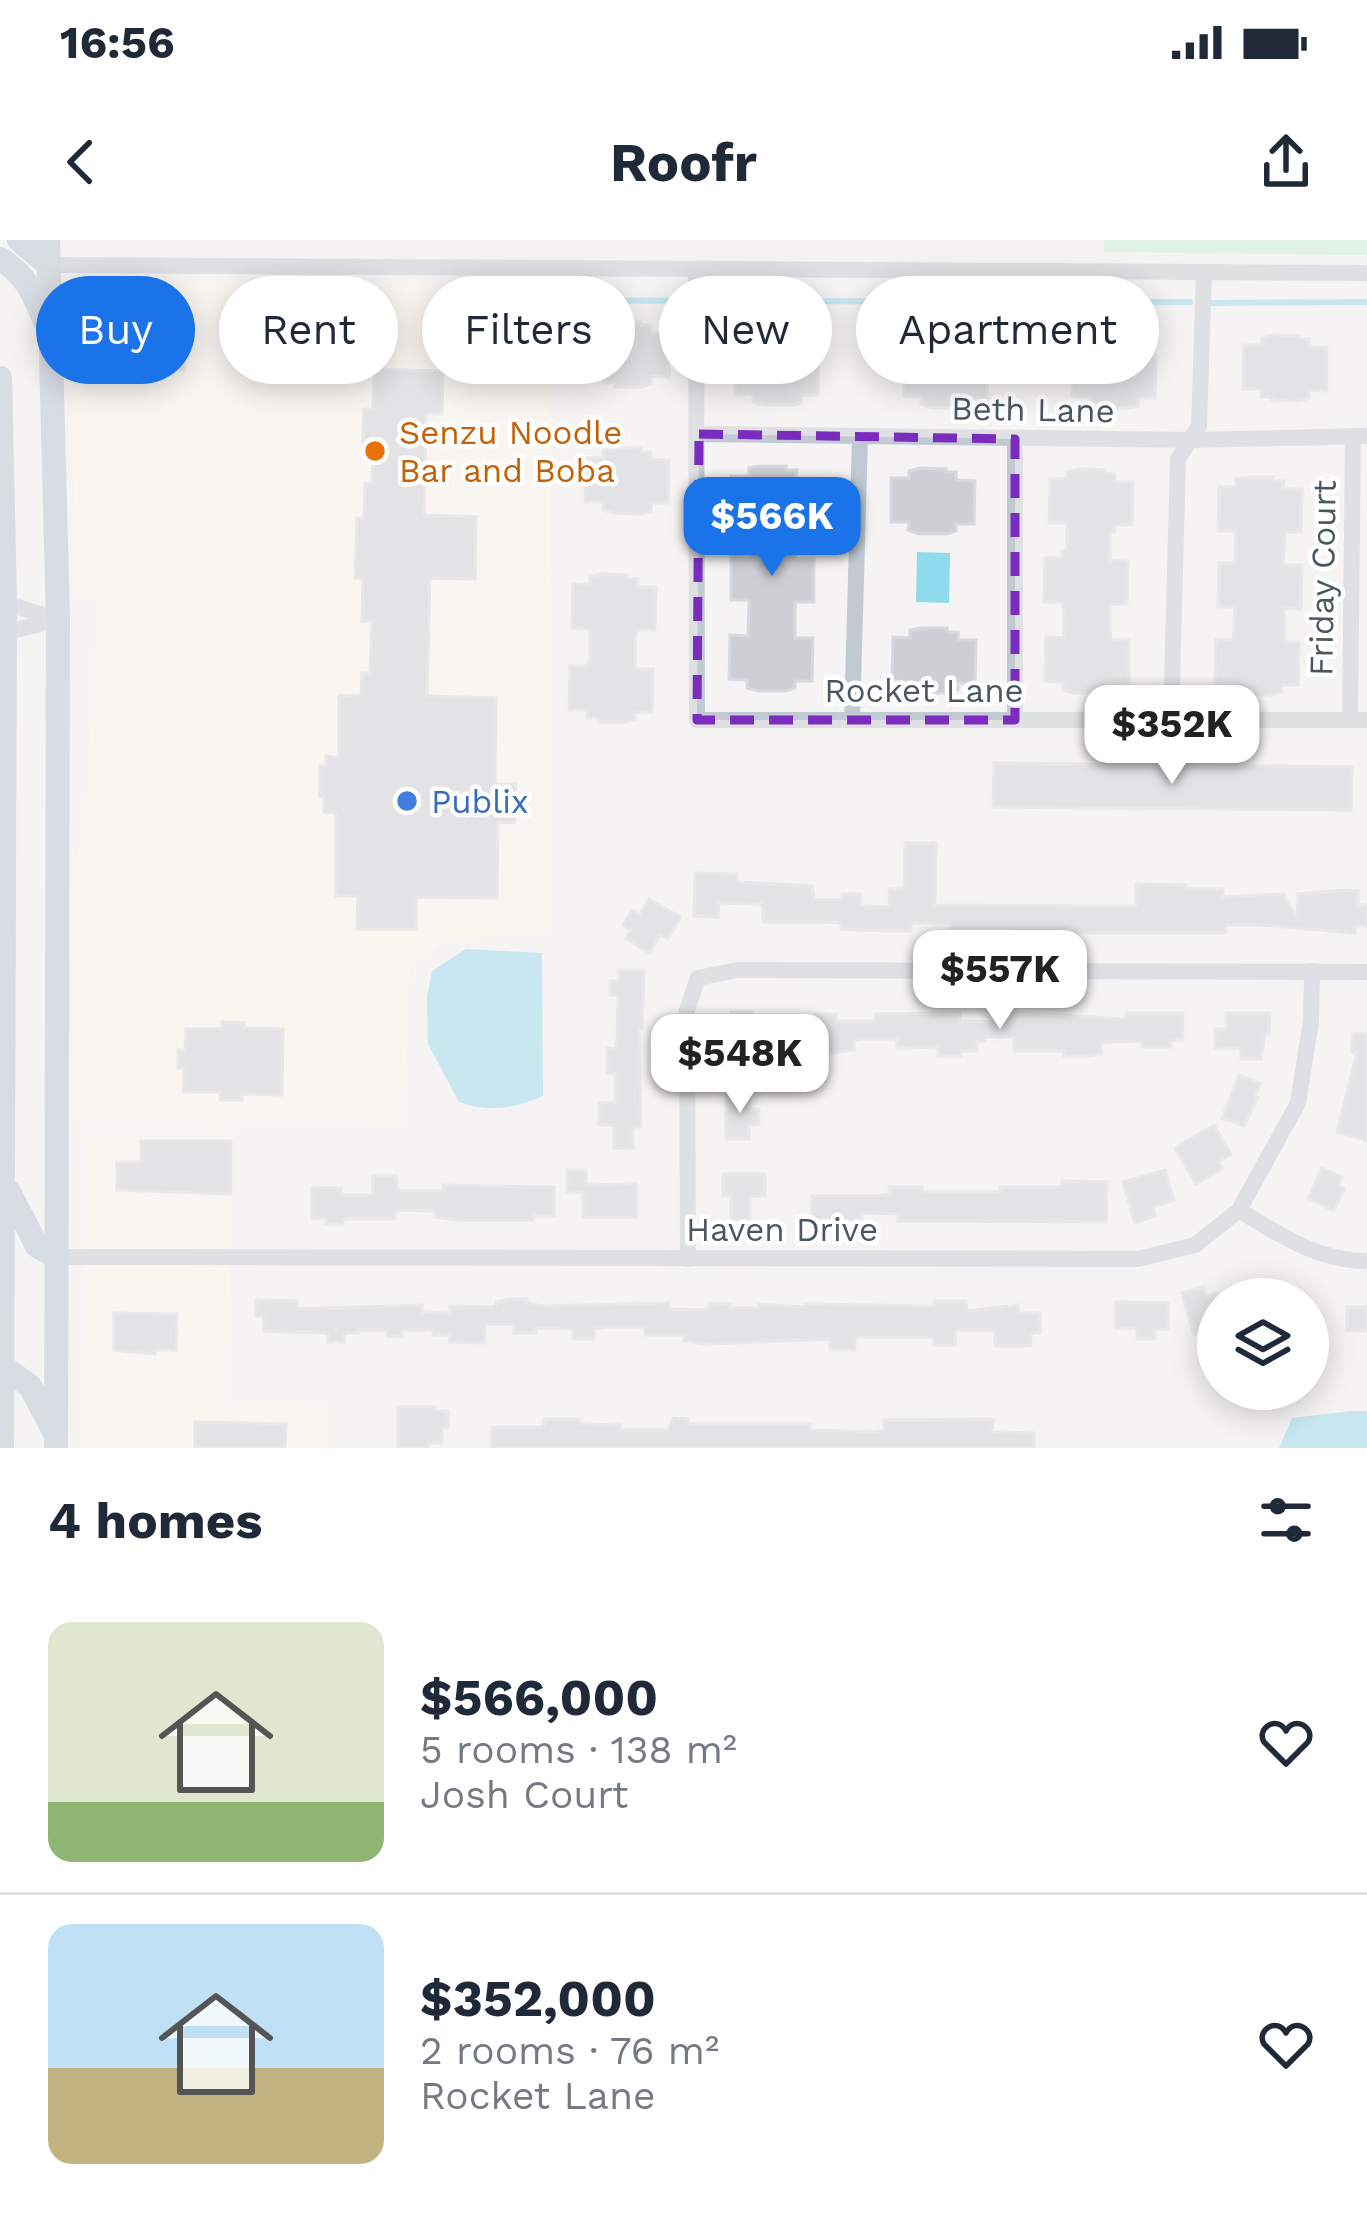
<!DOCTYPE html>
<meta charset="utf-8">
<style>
:root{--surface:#fff;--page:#f6f6f7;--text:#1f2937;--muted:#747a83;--line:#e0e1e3;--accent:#1a73e8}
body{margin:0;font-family:"Work Sans",sans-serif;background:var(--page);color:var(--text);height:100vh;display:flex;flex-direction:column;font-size:45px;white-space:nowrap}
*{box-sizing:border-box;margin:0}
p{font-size:39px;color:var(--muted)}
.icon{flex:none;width:66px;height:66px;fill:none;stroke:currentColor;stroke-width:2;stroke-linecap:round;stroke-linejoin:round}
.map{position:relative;height:1208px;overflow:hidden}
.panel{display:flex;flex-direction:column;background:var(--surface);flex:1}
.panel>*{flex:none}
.hud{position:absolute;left:36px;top:36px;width:1296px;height:108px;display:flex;gap:24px}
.controls{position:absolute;left:1197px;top:1038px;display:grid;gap:24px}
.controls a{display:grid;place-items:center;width:132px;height:132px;border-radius:50%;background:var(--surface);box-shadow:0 6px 30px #0003;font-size:60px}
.price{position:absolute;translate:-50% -102px;padding:0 27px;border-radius:24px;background:#fff;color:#222;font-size:39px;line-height:78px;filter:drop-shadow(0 3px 6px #0008)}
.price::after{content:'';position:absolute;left:50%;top:72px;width:36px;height:27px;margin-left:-18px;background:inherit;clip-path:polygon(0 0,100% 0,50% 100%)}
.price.on{background:var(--accent);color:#fff}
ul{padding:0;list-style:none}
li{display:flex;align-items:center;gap:36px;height:300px;padding:0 48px}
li+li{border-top:3px solid var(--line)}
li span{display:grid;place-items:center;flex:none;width:336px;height:240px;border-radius:24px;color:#555}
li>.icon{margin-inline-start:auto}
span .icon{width:144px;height:144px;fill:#fffc;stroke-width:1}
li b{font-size:51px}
h2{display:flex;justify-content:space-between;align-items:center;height:144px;padding:0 48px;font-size:51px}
.chip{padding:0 42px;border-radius:54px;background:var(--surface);box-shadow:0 6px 30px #0003;font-size:42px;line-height:108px}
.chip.on{background:var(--accent);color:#fff}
.status{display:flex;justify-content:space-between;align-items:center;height:84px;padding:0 60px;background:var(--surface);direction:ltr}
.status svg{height:33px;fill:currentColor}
header{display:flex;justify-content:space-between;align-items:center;height:156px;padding:0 48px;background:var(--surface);font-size:54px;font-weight:700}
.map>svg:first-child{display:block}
.commercial{fill:#fdf9ef}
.green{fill:#c3f1d5}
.water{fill:#90daee}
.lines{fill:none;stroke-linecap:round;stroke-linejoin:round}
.stream{stroke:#90daee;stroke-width:6}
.building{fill:#cdcfd5;stroke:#d7d9de;stroke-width:3}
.street{stroke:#c1cad2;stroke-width:16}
.primary{stroke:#b3c2d1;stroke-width:24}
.marked{fill:none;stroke:#7b2cbf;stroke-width:9;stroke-dasharray:24 15;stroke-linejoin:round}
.food-dot{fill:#e8710a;stroke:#fff;stroke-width:4.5}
.shop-dot{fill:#3f7fe0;stroke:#fff;stroke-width:4.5}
.labels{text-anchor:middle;stroke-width:9;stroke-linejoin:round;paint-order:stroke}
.street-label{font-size:33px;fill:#4a5661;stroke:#fff}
.food-label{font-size:33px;fill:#c56008;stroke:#fff;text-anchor:start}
.shop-label{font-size:33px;fill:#366cbe;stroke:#fff;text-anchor:start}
</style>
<div class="status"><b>16:56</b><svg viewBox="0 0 49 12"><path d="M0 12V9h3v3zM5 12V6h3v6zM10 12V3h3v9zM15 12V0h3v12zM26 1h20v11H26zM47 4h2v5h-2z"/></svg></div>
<header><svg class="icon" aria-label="back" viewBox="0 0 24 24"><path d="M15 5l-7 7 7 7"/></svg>Roofr<svg class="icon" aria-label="share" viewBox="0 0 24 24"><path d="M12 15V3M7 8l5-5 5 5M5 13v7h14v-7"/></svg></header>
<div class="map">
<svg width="1367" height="1208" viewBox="0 0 1367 1208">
<rect width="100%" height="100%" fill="#f5f3f3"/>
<path class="commercial" d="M 84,42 L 549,43 L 552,696 L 445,698 L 410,729 L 403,885 L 76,882 L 77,619 L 89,533 L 92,416 L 97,409 L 95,360 L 76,354 L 70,55 Z
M 234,890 L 227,1161 L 329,1163 L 329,1208 L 84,1208 L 85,891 Z"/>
<path class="green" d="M 1104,0 L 1367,0 L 1367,15 L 1104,12 Z"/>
<path class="water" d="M 917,312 L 950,313 L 949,363 L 916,362 Z
M 466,709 L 542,713 L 543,856 C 515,868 489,873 459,862 L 428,804 L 427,757 L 432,731 Z
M 1351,1171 L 1367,1171 L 1367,1208 L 1279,1208 L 1292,1178 Z"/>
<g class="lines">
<path class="stream" d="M 579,60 L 682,61
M 712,61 L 1190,62
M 1211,63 L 1367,62"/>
</g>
<path class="building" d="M 615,81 L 641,82 L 641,85 L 651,85 L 651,93 L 669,94 L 669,137 L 652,136 L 651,144 L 642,147 L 615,147 L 615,143 L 604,143 L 604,135 L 586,135 L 586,91 L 604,91 L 604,84 Z
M 1272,95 L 1299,96 L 1299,99 L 1309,99 L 1309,107 L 1327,108 L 1327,151 L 1309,150 L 1309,158 L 1300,161 L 1272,160 L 1272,157 L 1261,157 L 1262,149 L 1243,149 L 1244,105 L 1262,105 L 1262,98 Z
M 112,100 L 185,101 L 184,130 L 147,129 L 147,136 L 112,135 Z
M 765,100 L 791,100 L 791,104 L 801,104 L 801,112 L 819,112 L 818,155 L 801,155 L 801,163 L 792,165 L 764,165 L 753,162 L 753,154 L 735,154 L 736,109 L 754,110 L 754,102 Z
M 933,102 L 959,103 L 959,106 L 969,107 L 969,115 L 987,115 L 987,158 L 969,158 L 969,165 L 960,168 L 932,168 L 921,164 L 922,156 L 904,156 L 904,112 L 922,112 L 922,105 Z
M 1101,103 L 1128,103 L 1128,107 L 1138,107 L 1138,115 L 1156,115 L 1155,158 L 1138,158 L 1138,166 L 1129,168 L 1101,168 L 1090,165 L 1090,157 L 1072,156 L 1073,112 L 1091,113 L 1091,105 Z
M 374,129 L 443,131 L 442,174 L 426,174 L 424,275 L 476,277 L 475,339 L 430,338 L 427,456 L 496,458 L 495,544 L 516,544 L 515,583 L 498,582 L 497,658 L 416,657 L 416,689 L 357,689 L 358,656 L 336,656 L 336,573 L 324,572 L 324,557 L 320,557 L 320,526 L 326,526 L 326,516 L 339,518 L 339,456 L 361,455 L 362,433 L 370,433 L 372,381 L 362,381 L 363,338 L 355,338 L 357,278 L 364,278 L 365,243 L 372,243 L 373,206 L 363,206 L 364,169 L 373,169 Z
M 614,208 L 641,208 L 641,212 L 651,212 L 651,220 L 669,220 L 668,263 L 651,263 L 651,271 L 641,274 L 614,273 L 603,270 L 603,262 L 585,262 L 586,218 L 603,218 L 603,210 Z
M 760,226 L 786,226 L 786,230 L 797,230 L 796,238 L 814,238 L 814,282 L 797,281 L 796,289 L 796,319 L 814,319 L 814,362 L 796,362 L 795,369 L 795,398 L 813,398 L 812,441 L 795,441 L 795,448 L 786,451 L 758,451 L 747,448 L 747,440 L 729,439 L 730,395 L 748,396 L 749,360 L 731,360 L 731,316 L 749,316 L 749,280 L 731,280 L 731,236 L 749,236 L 749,228 Z
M 920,228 L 946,229 L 946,232 L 956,232 L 956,240 L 975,241 L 974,284 L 956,284 L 956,291 L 947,294 L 919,294 L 908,290 L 909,282 L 891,282 L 891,238 L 909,238 L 909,231 Z
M 1078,229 L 1104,230 L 1104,233 L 1115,234 L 1115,242 L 1133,242 L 1132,285 L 1115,285 L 1115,292 L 1110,292 L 1110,320 L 1128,321 L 1127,364 L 1110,364 L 1110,392 L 1111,400 L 1129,400 L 1129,443 L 1111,443 L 1111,450 L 1102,453 L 1074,453 L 1063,450 L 1063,442 L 1045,441 L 1046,397 L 1064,398 L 1064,370 L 1062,362 L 1044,362 L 1045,318 L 1062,318 L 1062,311 L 1067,311 L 1067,283 L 1049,283 L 1050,239 L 1067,239 L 1067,232 Z
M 1247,237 L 1273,237 L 1273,241 L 1284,241 L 1283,249 L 1302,249 L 1301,292 L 1285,292 L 1283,325 L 1302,325 L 1301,369 L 1284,368 L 1284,402 L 1299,402 L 1298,445 L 1281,445 L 1281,452 L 1272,455 L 1244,455 L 1233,452 L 1233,444 L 1215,443 L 1216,399 L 1233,400 L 1235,367 L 1218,367 L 1219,323 L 1235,323 L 1236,291 L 1218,291 L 1219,247 L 1236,247 L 1236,239 Z
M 601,334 L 627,335 L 627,338 L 638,339 L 638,347 L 656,347 L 655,390 L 638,390 L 635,397 L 635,429 L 653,429 L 652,472 L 635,472 L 635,479 L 626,482 L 598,482 L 598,478 L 587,478 L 587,470 L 569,470 L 570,426 L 587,426 L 590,419 L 590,389 L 572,388 L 573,344 L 590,345 L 590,337 Z
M 921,388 L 947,388 L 947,392 L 958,392 L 958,400 L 976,400 L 975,443 L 958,443 L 958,450 L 948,453 L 921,453 L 910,450 L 910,442 L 892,441 L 893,397 L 910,398 L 910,390 Z
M 994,523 L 1352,527 L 1351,570 L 993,567 Z
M 905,603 L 936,603 L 935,665 L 1136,666 L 1136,644 L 1186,645 L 1186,649 L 1223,649 L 1223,657 L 1283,654 L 1297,678 L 1298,654 L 1346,650 L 1358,651 L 1358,665 L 1367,665 L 1367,686 L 1355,686 L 1355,693 L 1260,685 L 1225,685 L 1225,693 L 1099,693 L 950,690 L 950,683 L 911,683 L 911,691 L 889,691 L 841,689 L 841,683 L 825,682 L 763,682 L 763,664 L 719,663 L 718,677 L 694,676 L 695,633 L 737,634 L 737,642 L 812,646 L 814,660 L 842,660 L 842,654 L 860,654 L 860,666 L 889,667 L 889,649 L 904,649 Z
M 649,659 L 680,677 L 668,699 L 660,695 L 650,713 L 626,699 L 631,690 L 623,685 L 632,670 L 640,675 Z
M 618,730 L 644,730 L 642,788 L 639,788 L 641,887 L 633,887 L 633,908 L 614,908 L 614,885 L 599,885 L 599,863 L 615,863 L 615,833 L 607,833 L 607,808 L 615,809 L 617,798 L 618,755 L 610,755 L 610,741 L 618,741 Z
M 731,771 L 752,771 L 752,779 L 760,779 L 760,796 L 766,796 L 766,818 L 724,818 L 724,797 L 731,797 Z
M 960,773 L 959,781 L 1001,782 L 1001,774 L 1025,773 L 1126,779 L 1126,773 L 1183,773 L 1183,800 L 1171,800 L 1171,807 L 1142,807 L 1142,801 L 1101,802 L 1101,814 L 1085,816 L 1064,816 L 1064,811 L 1014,811 L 1014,797 L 985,797 L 985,801 L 977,801 L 977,811 L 961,811 L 961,816 L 938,816 L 938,807 L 897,808 L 897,799 L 862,799 L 854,801 L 854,810 L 815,815 L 815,774 L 836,774 L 836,781 L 875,781 L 875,774 Z
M 1226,773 L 1270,773 L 1269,794 L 1265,794 L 1261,819 L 1241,819 L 1241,808 L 1215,808 L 1215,789 L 1226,789 Z
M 222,782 L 244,783 L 244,788 L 283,789 L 282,855 L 242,854 L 242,860 L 220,860 L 220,852 L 184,852 L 184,828 L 178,828 L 178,810 L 185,810 L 186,789 L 222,789 Z
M 1363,793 L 1367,794 L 1367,901 L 1337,892 L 1357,812 L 1352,812 L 1352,794 Z
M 1239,835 L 1260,843 L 1255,856 L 1258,858 L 1244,886 L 1222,878 Z
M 726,853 L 750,853 L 750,869 L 759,869 L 759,884 L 749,885 L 749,899 L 726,899 Z
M 1214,885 L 1231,914 L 1218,922 L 1222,929 L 1196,944 L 1175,908 Z
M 141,901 L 231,901 L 231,954 L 117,950 L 117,922 L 141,922 Z
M 1322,928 L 1342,937 L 1338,946 L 1344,949 L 1334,971 L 1308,958 Z
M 567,930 L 586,930 L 586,945 L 636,944 L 636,977 L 583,977 L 583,952 L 567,952 Z
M 1165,930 L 1174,960 L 1153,967 L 1155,976 L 1135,983 L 1123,942 Z
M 723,934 L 765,934 L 765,956 L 750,956 L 750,980 L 731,980 L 731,956 L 723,956 Z
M 373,936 L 396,936 L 397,951 L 443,951 L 443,945 L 554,947 L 554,976 L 533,976 L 533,980 L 459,980 L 434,977 L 434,971 L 395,970 L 395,979 L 343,979 L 343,984 L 326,984 L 326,978 L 312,978 L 312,948 L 341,948 L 341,955 L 373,955 Z
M 1062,941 L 1107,942 L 1106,982 L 898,981 L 898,974 L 861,973 L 861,981 L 812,979 L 812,956 L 878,956 L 889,954 L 889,947 L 922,947 L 922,952 L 1000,952 L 1000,947 L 1062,947 Z
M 1203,1047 L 1206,1056 L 1218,1053 L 1218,1085 L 1194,1095 L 1182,1053 Z
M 510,1059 L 527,1059 L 527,1063 L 542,1066 L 669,1063 L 669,1069 L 709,1070 L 709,1063 L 730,1064 L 730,1068 L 759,1068 L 759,1064 L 806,1067 L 806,1064 L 934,1066 L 934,1061 L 966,1061 L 967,1071 L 1018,1065 L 1018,1073 L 1040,1073 L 1040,1093 L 1031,1093 L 1031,1105 L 1026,1106 L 995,1106 L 995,1090 L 955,1090 L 955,1105 L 934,1105 L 934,1097 L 855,1097 L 855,1110 L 830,1110 L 830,1099 L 708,1104 L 684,1101 L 685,1095 L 645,1095 L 645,1087 L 605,1087 L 594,1089 L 594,1099 L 573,1099 L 573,1089 L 536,1088 L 536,1093 L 514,1093 L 514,1084 L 485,1084 L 484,1103 L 450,1102 L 450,1095 L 433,1095 L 433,1090 L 402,1090 L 402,1097 L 387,1096 L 387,1090 L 359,1090 L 359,1093 L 344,1093 L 344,1102 L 328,1102 L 328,1093 L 264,1091 L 264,1076 L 256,1076 L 256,1060 L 297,1061 L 297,1069 L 422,1065 L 422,1072 L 450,1073 L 450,1066 L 496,1067 L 496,1062 Z
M 1116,1062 L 1168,1063 L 1168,1089 L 1155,1089 L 1155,1099 L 1137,1099 L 1137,1088 L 1116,1088 Z
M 1347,1067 L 1367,1067 L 1367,1091 L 1347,1091 Z
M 114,1073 L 177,1074 L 176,1110 L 155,1110 L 155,1114 L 114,1110 Z
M 398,1167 L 435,1167 L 435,1171 L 448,1171 L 448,1187 L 442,1187 L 442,1203 L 428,1203 L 428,1208 L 398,1208 Z
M 673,1178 L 688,1179 L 688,1184 L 810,1184 L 810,1190 L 875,1192 L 884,1190 L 884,1180 L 993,1179 L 992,1192 L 1034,1193 L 1034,1208 L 492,1208 L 492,1187 L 544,1187 L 544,1179 L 579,1179 L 579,1184 L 620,1185 L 620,1190 L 668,1190 Z
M 195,1182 L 286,1184 L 285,1208 L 195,1208 Z"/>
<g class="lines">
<path class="street" d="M 49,25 L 1367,33
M 696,29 L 697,480 L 1367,480
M 699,194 L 1190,200 L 1367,196
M 1015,199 L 1015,480
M 0,361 L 58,380
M 0,394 L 57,380
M 852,480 L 860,197
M 1171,480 L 1178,219 L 1199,186 L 1204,32
M 1350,480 L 1353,196
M 1239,970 C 1279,995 1319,1021 1367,1021
M 57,1017 L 1138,1019 L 1195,1005 L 1239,970 L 1298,863 L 1311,781 L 1312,731
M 688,1019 L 687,770 L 698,738 L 737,730 L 1367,732"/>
<path class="primary" d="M 19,0 L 49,25
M 48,0 L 58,380 L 56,1208
M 0,19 C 26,34 34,55 45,81
M 0,138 L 5,361 L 2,1208
M 9,952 L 37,1006 L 57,1017
M 2,1126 L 30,1146 L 55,1193"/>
</g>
<path d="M0 0H1367V1208H0ZM 699,194 L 1015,199 L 1015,480 L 697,480 Z" fill="#f5f3f3" fill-opacity=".55" fill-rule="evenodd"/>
<path class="marked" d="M 699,194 L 1015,199 L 1015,480 L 697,480 Z"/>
<circle class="food-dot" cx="375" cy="211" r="12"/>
<circle class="shop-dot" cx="407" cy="561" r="12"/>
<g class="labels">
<g class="street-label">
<text transform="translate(1033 169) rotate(1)" y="12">Beth Lane</text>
<text transform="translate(1322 338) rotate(-89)" y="12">Friday Court</text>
<text x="924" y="462">Rocket Lane</text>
<text x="782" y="1001">Haven Drive</text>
</g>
<g class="food-label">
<text x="399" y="204">Senzu Noodle<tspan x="399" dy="38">Bar and Boba</tspan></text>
</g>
<g class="shop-label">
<text x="431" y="573">Publix</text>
</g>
</g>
</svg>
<div class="controls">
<a><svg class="icon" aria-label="layers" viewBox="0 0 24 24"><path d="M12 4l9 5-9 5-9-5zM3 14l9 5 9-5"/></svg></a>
</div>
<b class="price on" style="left:772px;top:339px">$566K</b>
<b class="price" style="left:1172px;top:547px">$352K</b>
<b class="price" style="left:1000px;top:792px">$557K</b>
<b class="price" style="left:740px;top:876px">$548K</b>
<div class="hud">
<a class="chip on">Buy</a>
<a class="chip">Rent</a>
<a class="chip">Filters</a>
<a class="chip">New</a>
<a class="chip">Apartment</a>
</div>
</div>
<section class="panel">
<h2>4 homes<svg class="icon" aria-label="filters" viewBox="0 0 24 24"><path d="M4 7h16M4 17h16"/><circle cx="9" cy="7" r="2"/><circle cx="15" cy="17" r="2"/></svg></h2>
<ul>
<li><span style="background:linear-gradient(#dfe7d0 75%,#8fb573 0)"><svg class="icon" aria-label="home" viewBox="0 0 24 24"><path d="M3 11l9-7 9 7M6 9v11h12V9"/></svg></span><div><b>$566,000</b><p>5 rooms · 138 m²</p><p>Josh Court</p></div><svg class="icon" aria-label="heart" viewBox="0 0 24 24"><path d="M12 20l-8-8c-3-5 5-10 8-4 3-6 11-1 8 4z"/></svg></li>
<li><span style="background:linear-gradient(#bfe0f5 60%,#c2b280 0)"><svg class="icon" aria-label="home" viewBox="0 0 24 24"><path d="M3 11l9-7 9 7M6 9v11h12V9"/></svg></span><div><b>$352,000</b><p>2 rooms · 76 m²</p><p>Rocket Lane</p></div><svg class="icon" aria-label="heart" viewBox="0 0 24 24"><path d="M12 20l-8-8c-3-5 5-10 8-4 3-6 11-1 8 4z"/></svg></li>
</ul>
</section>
